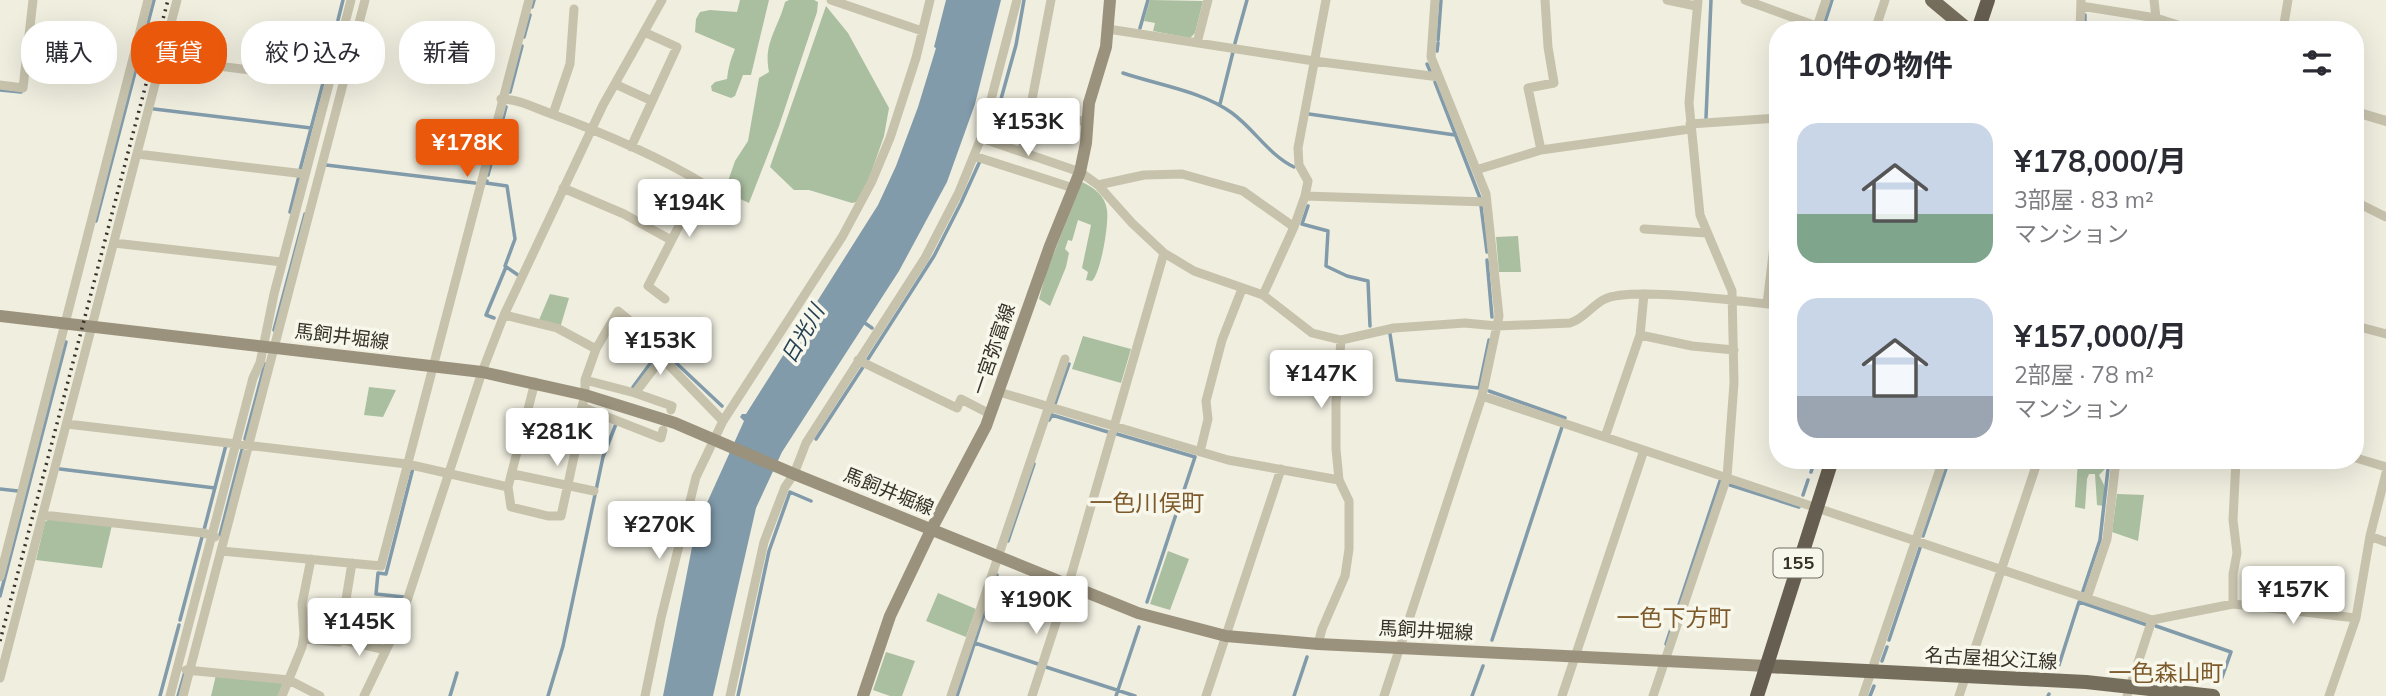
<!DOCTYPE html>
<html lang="ja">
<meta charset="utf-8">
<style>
:root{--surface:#fff;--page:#f7f7f7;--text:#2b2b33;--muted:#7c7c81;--accent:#ea580c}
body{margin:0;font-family:Mulish,"Noto Sans JP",sans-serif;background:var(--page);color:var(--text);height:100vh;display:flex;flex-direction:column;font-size:26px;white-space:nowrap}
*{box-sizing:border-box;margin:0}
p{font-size:23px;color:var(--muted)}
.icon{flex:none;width:38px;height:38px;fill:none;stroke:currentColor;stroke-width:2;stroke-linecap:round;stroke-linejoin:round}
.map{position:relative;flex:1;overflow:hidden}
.details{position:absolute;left:1769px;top:21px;width:595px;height:448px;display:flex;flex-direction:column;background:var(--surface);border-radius:28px;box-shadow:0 7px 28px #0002}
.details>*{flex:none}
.hud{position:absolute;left:21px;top:21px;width:665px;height:63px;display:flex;gap:14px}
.price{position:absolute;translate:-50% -60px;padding:0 16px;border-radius:7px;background:#fff;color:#222;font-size:23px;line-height:46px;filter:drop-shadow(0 2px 4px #0008)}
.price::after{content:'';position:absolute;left:50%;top:42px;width:21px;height:16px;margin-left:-10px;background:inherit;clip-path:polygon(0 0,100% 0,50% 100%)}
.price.active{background:var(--accent);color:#fff}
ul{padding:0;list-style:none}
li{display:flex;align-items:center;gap:21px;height:175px;padding:0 28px}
li span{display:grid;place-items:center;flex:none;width:196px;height:140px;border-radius:21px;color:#555}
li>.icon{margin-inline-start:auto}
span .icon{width:84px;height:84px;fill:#fffc;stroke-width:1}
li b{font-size:30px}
h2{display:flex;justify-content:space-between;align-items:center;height:84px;padding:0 28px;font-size:30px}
.pill{padding:0 24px;border-radius:28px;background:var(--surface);box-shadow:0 7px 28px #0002;font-size:24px;line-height:63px}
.pill.active{background:var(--accent);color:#fff}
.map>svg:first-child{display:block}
.green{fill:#aabea0}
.water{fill:#819baa}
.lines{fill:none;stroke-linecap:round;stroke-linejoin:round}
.stream{stroke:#819baa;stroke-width:3.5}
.minor{stroke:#c7c2ac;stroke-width:9}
.tertiary{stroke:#c7c2ac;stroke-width:10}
.secondary{stroke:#9b927d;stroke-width:12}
.primary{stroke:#766e5d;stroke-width:14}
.trunk{stroke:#665e50;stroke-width:14}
.rail{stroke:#36322a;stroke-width:3.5;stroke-dasharray:2 5;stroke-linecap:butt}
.labels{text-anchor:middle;stroke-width:7;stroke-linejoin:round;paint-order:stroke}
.shield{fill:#f8f7eb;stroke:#706d64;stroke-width:2}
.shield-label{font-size:18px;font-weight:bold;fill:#36322a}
.street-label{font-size:19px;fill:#36322a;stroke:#f8f7eb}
.water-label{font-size:21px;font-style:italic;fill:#244054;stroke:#f8f7eb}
.quarter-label{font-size:23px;fill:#7d5a2b;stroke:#f8f7eb}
</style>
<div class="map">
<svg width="2386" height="696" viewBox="0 0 2386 696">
<rect width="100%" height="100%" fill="#f0eedf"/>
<path class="green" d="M 740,0 L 769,0 L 751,75 L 743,75 L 735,96 L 731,98 L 712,91 L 711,86 L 715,82 L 727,79 C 728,68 731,58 735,49 L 695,32 L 696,19 L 700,12 L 710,10 L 737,12 Z
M 789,0 L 814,0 L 818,2 L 817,12 L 779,126 L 749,203 L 738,198 L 726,187 L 735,161 L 748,141 L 759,78 L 769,72 C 763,43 778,29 785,2 Z
M 1150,0 L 1203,1 L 1195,33 L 1190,38 L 1153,31 L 1155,23 L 1144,21 Z
M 826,6 L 848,33 L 889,108 L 884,136 L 869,179 L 857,202 L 852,203 L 809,190 L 794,190 L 770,167 Z
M 1082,182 C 1094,188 1105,195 1107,210 C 1109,224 1101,272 1092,281 L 1086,280 L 1088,272 L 1082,268 L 1091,225 L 1078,220 L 1072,241 L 1068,240 L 1065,249 L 1069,253 L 1066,267 L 1050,306 L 1039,299 L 1046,273 Z
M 1518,236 L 1521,272 L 1499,272 L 1496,237 Z
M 550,294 L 569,298 L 560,328 L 539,320 Z
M 1083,336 L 1131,349 L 1121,383 L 1072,369 Z
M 369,387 L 396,390 L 383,417 L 364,415 Z
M 2078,460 L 2106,460 L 2105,469 L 2099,475 L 2104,485 L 2104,506 L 2097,505 L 2095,474 L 2089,474 L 2087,479 L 2085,509 L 2075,507 Z
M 2117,494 L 2144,495 L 2138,541 L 2112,532 Z
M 50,518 L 112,525 L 102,568 L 36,560 L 45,522 Z
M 1168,551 L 1189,559 L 1170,610 L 1150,604 Z
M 938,593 L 976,609 L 966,637 L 926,621 Z
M 886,652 L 915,661 L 902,696 L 890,696 L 873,690 Z
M 216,675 L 281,682 L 283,685 L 278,696 L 211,696 Z"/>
<path class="water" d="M 946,0 L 1001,0 L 975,104 L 947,182 L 899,271 L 782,452 L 756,508 L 713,696 L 663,696 L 692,547 L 706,505 L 744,421 L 740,417 L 742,414 L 746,414 L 878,205 L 896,166 L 918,107 L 936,48 L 934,47 Z"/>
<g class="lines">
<path class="stream" d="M 1832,0 L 1825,22 L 1847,30
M 532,7 L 534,0
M 338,20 L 343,0
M 1140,28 L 1148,0
M 2085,30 L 2085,15
M 524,37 L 530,15
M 1438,40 L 1441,0
M 1235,43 L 1247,0
M 1437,51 L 1438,43
M 1427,64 L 1430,71
M 324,73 L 337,26
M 1123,73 C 1158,85 1202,91 1232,113 C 1254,129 1269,155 1294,167
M 1435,82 L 1480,198
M 0,90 L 21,92
M 510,92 L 522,46
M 1220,104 L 1233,52
M 154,109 L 311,128
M 1309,114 L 1455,135
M 1706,118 L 1711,0
M 1002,141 L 991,135 L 1016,45 L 1024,0
M 326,165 L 475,183
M 300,170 L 323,83
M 488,175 L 506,107
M 487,181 L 486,183 L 507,186 L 515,239 L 505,266 L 518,275
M 1308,206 L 1302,224 L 1328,231 L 1326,266 L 1347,276 L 1368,281 L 1370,326
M 1481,206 L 1487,252
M 290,212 L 299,176
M 96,221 L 154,0
M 1487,260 L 1492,317
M 494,318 L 486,315 L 506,267
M 862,321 L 872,328
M 274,330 L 305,214
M 641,330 L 722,406
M 1390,334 L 1397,380 L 1479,388 L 1489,340
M 868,359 L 934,256 L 961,203 L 980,161
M 633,387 L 655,357
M 1489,391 L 1565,418
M 1055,404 L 1069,364
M 1049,420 L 1052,415 L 1108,432
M 1117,434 L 1195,457 L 1147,602
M 245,439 L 265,364
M 816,439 L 863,367
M 60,469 L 215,488
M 1811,472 L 1815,460
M 1730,485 L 1799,507
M 0,489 L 18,491
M 1803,495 L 1808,480
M 204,530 L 226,445
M 220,535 L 242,450
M 1923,536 L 1949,460
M 1008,541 L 1034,464
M 2083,591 L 2100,540 L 2109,460
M 0,596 L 66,342
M 404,597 L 376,594 L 378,573 L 386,574 L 413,468
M 2080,602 L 2147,625
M 180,620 L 202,537
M 2156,626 L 2231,652 L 2220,683
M 1492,640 L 1562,427
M 1889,640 L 1920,548
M 975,643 L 1038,664
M 1666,644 L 1720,481
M 1882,661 L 1887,647
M 1046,667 L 1135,696
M 2058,668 L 2079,602
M 160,696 L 179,625
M 178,696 L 185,672
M 450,696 L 457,673
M 548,696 L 563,646 L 603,457 L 616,424
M 738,696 L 769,551 L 790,492 L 811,501
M 957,696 L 997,575
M 1116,696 L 1139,627
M 1294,696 L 1307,657
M 1472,696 L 1483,666
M 1870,696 L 1874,686
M 2048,696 L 2049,694"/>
<path class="minor" d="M 831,0 L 922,31
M 1667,0 L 1696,6
M 1745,0 L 1827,30
M 2154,0 L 2156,18 L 2190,29 L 2204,30
M 2081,6 L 2156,18
M 1108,29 L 1314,61 L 1439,77
M 1816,30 L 1826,0
M 1875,30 L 1885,0
M 2080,30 L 2081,0
M 2255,30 L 2267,30
M 2283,30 L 2288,0
M 1197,43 L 1208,0
M 162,59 L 330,80
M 615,84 L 652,101
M 0,85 L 23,88 L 33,0
M 501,99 C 518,99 533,107 549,113 C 601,132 656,155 704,184
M 1030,111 L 1087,122
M 553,114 L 570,64 L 574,9
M 1690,124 L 1778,118
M 981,138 L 1080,172 L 1098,185 L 1132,223 L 1164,253 L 1194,271 L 1263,295 L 1312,333 L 1341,340 L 1394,328 L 1465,323 L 1497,326 L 1570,323 C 1584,319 1592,305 1605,299 C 1631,286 1744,302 1778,305
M 631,147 L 677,47 L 644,32
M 1541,150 L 1528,88 L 1554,83 L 1548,47 L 1545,0
M 1022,152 L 1051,0
M 137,154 L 305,174
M 974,156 L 1073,188
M 1476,170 L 1541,150 L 1690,129
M 1098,185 L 1144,175 L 1182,174 L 1243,191 L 1294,227
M 563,188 L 624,214 L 671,240
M 1305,196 L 1487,202
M 2356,202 L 2386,217
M 1644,229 L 1707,233
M 114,243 L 282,262
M 1263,295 L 1294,227 L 1305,196 L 1308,181 L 1299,165 L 1298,148 L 1326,0
M 665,299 L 648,286 L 701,183
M 1767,304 L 1778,213
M 504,315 L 557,328 L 596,349
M 2356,326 L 2386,334
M 1640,335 L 1692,346 L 1734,350
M 858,360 L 957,408 L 961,399 L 990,414
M 585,380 L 635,393 L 672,406 L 671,410
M 999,392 L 1228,460 L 1339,480
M 635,393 L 662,358
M 1482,396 L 2152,620 L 2233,604 L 2356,618
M 582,407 L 661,438 L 663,430
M 67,424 L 407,464 L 508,487
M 1605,437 L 1640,335 L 1644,294
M 521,440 L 571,449 L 575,452 L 561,516 L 548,516 L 511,507 L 508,487 L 535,382
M 571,449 L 585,395 L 585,380 L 596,349 L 618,311 L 635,325 L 634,329 L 723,421
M 1200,452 L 1208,419 L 1206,401 L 1222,340 L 1242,289
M 2356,458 L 2386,467
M 513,474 L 594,491
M 43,515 L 204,533 L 215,537
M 2370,536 L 2386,542
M 221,551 L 381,566 L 529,0
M 0,577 L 148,0
M 2087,598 L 2107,539 L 2116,460
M 2233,604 L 2233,574 L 2237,553 L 2233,520 L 2236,460
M 304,639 L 339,642 L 352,563
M 339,639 L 386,650
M 1318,644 L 1322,629 L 1345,576 L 1349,549 L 1349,501 L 1339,480 L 1336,449 L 1336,404 L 1341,340
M 186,670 L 289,680 L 320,696
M 0,678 L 177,0
M 170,696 L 253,378 L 260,363 L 274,294 L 351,0
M 183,696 L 365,0
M 282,696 L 302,647 L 304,634 L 302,604 L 311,559
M 364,696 L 401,619 L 482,372 L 504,315 L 603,105 L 662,0
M 645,696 L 661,618 L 696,477 L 723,421 L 842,237 L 872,181 L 890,138 L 916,58 L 930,0
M 730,696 L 764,542 L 785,487 L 794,474 L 806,443 L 925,258 L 959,192 L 981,138 L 1017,0
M 951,696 L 1065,359
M 1032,696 L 1068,586 L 1164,253
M 1206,696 L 1281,469
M 1384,696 L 1482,396 L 1499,316 L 1486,194 L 1431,57 L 1435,0
M 1562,696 L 1644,450
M 1653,696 L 1727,477 L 1734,383 L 1732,291 L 1700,215 L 1689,103 L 1698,0
M 1863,696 L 1943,460
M 1959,696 L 2038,460
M 2127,696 L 2152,620
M 2329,696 L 2356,618 L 2370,536 L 2386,473"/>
<path class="tertiary" d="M 2356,112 L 2386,121"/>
<path class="secondary" d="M 0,316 L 482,372 L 585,395 L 675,423 L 794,474 L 1138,613 L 1226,636 L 1318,644 L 1767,666
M 863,696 L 890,616 L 932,528 L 986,426 L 1050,246 L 1080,172 L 1086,143 L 1089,103 L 1106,47 L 1110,0"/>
<path class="primary" d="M 1932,0 L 1968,30
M 1767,666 L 2086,682 L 2213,696"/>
<path class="trunk" d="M 1978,30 L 1988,0
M 1757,696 L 1832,460"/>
<path class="rail" d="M 0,641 L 168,0"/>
</g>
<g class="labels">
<rect class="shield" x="1773.5" y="548.5" width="49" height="29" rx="5"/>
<g class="shield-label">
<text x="1798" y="569">155</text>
</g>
<g class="street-label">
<text transform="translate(342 336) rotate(7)" y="7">馬飼井堀線</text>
<text transform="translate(993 349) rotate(-71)" y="7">一宮弥富線</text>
<text transform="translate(889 491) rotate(22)" y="7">馬飼井堀線</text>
<text transform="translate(1426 630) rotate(3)" y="7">馬飼井堀線</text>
<text transform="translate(1991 658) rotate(3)" y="7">名古屋祖父江線</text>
</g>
<g class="water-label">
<text transform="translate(803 334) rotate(-60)" y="7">日光川</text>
</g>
<g class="quarter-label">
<text x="1147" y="511">一色川俣町</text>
<text x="1674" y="626">一色下方町</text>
<text x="2166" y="681">一色森山町</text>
</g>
</g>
</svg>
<b class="price" style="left:1028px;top:158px">¥153K</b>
<b class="price active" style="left:467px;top:179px">¥178K</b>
<b class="price" style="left:689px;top:239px">¥194K</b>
<b class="price" style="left:660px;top:377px">¥153K</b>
<b class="price" style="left:1321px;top:410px">¥147K</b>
<b class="price" style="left:557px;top:468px">¥281K</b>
<b class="price" style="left:659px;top:561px">¥270K</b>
<b class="price" style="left:2293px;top:626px">¥157K</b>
<b class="price" style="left:1036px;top:636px">¥190K</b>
<b class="price" style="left:359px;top:658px">¥145K</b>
<div class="hud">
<a class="pill">購入</a>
<a class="pill active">賃貸</a>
<a class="pill">絞り込み</a>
<a class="pill">新着</a>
</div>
<section class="details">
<h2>10件の物件<svg class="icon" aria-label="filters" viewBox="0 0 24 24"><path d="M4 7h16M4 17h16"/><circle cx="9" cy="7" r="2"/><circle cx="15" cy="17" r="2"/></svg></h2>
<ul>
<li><span style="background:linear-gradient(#c9d6e8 65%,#7fa58c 0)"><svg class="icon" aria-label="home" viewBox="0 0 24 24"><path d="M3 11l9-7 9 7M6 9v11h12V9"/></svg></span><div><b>¥178,000/月</b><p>3部屋 · 83 m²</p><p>マンション</p></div></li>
<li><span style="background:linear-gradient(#c9d6e8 70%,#9aa5b1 0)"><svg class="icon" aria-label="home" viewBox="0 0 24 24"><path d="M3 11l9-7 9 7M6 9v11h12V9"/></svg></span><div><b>¥157,000/月</b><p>2部屋 · 78 m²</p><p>マンション</p></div></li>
</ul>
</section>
</div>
